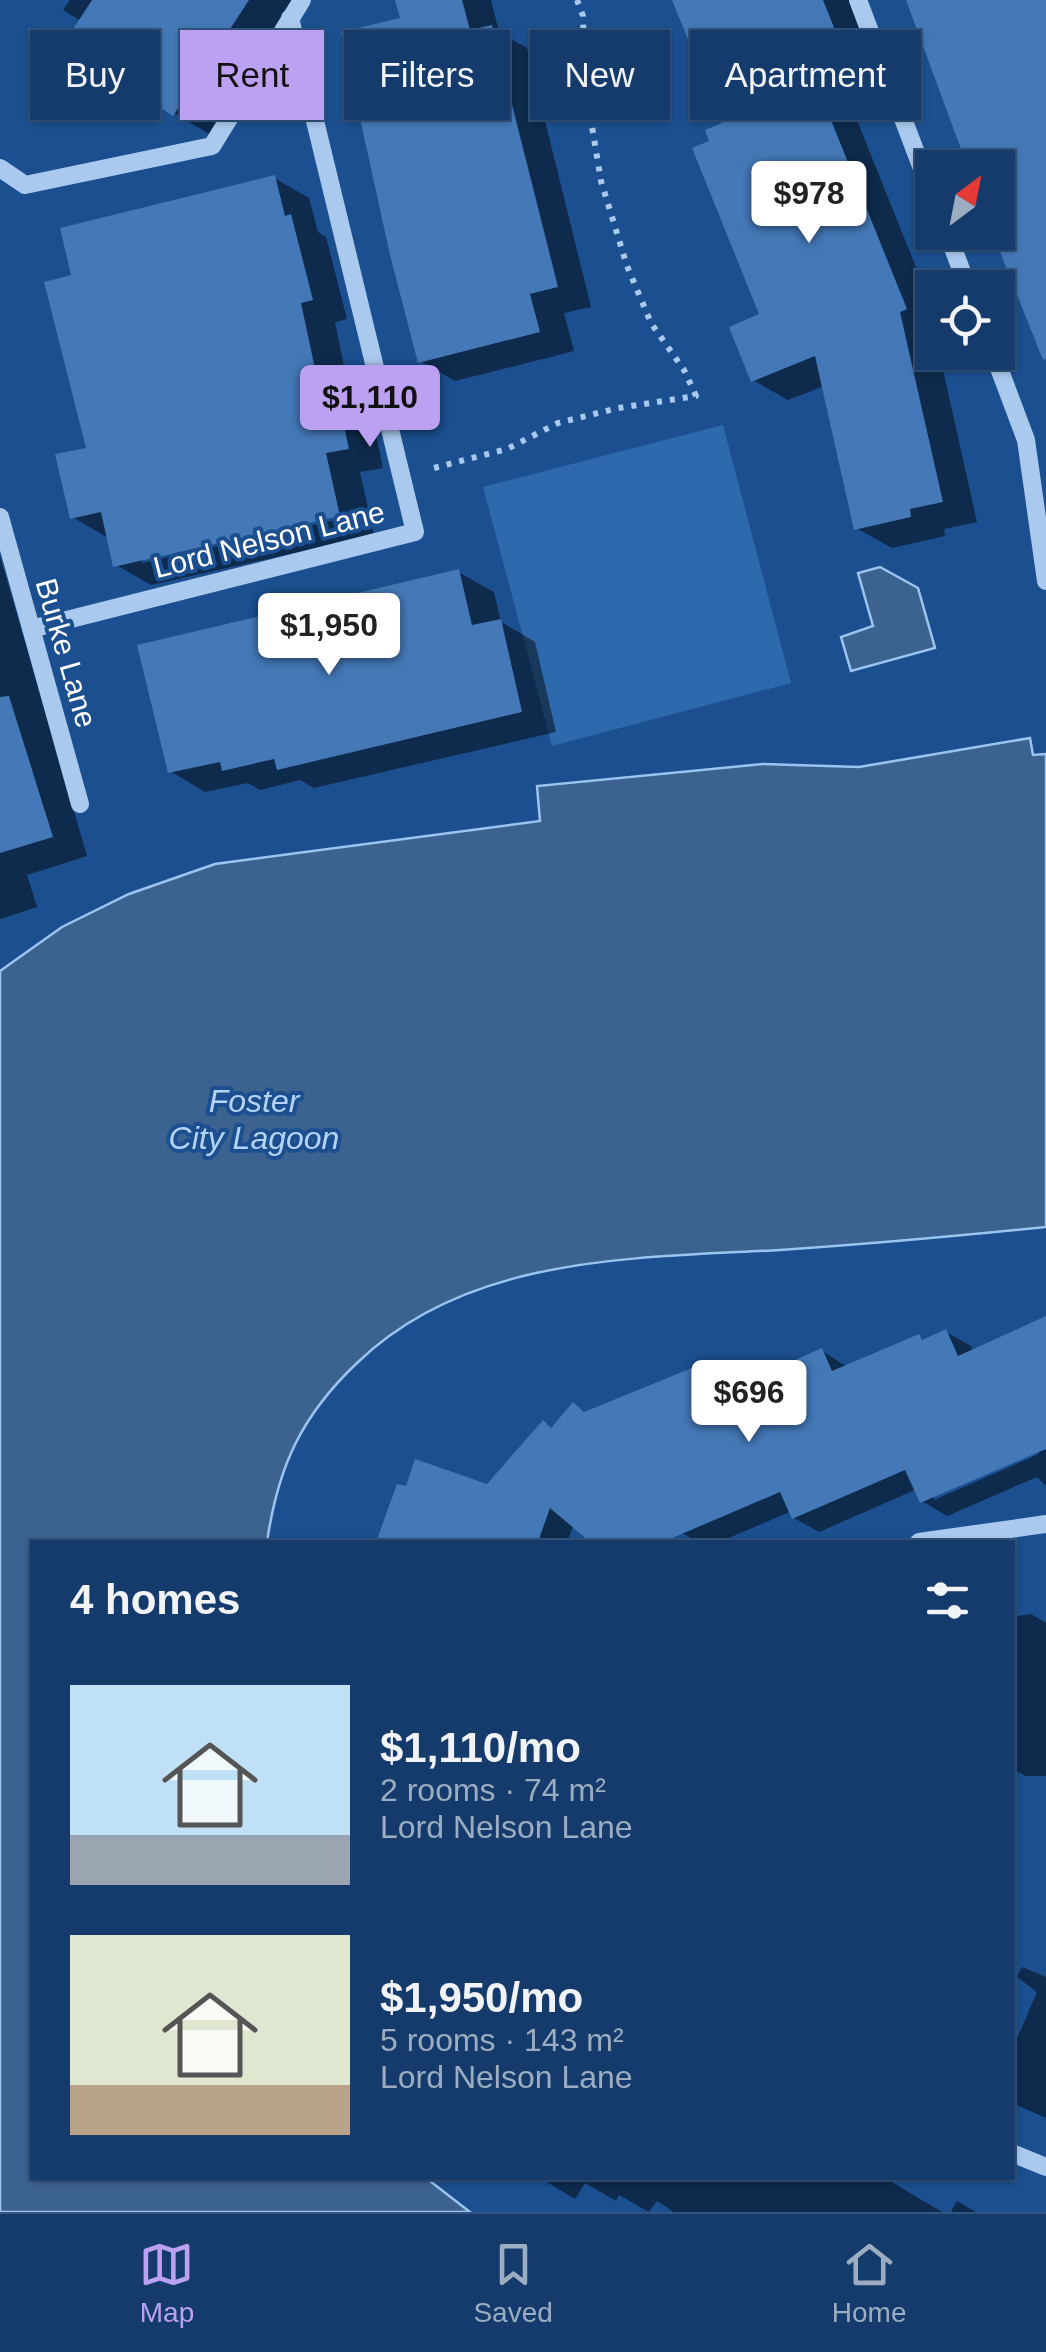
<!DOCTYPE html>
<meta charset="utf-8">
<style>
:root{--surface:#143b6b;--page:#214673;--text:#f1f3f6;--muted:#9dadc1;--line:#33557e;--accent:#bca0f2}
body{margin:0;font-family:Helvetica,sans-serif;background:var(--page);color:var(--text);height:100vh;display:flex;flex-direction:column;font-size:38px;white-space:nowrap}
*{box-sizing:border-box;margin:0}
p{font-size:32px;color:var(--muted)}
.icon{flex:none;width:55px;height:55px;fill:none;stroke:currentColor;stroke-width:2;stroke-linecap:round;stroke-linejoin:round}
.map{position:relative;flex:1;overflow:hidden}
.panel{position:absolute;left:30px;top:1540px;width:985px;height:640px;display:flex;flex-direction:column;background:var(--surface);border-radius:0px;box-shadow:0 2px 8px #0004,0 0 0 2px var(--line)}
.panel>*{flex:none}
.hud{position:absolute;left:30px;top:30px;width:988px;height:90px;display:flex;gap:20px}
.needle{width:65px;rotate:32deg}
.controls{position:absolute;left:915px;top:150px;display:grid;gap:20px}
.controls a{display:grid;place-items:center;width:100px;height:100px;border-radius:0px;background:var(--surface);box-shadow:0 2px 8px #0004,0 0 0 2px var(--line);font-size:50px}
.price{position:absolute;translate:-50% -85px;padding:0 22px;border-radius:10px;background:#fff;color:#222;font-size:32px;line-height:65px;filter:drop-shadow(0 2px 5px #0008)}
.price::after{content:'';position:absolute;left:50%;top:60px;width:30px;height:22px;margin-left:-15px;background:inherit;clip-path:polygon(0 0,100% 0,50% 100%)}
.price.selected{background:var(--accent);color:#111}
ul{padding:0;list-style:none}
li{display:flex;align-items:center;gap:30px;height:250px;padding:0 40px}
li span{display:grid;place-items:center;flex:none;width:280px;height:200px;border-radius:0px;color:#555}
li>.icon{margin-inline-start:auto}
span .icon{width:120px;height:120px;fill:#fffc;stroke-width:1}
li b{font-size:42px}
h2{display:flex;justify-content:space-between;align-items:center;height:120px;padding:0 40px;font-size:42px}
.pill{padding:0 35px;border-radius:0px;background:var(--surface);box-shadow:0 2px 8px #0004,0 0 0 2px var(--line);font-size:35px;line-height:90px}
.pill.selected{background:var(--accent);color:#111}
.dock{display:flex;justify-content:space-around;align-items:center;height:140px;border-top:2px solid var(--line);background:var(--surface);font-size:28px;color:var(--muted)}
.dock a{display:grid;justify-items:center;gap:5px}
.dock .selected{color:var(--accent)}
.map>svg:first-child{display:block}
.green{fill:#2e69ad}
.water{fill:#3c6290;stroke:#9cc4f0;stroke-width:2.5}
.shadow{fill:#0007;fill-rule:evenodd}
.building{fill:#4478b7}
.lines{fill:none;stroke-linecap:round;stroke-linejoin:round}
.path{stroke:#a9c9ee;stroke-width:6;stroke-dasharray:5 8;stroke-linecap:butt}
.minor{stroke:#a9c9ee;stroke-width:18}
.labels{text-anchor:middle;stroke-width:8;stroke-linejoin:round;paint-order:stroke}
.street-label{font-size:30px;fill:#fff;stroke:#1b4f8f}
.water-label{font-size:32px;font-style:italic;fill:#b5d3f5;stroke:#1b4f8f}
</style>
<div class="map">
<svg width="1046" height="2212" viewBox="0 0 1046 2212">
<rect width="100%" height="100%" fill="#1b4f8f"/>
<path class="green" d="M 723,425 L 791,683 L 552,746 L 483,487 Z"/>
<path class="water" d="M 880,567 L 918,588 L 935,648 L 851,671 L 841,637 L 873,626 L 858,573 Z
M 1030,738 L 1033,755 L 1046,754 L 1046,1227 C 957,1236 869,1244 780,1250 C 635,1258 468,1255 357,1363 C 301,1416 278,1467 267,1542 L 32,1542 L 32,2178 L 426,2178 L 470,2212 L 0,2212 L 0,971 L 62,927 L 129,894 L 215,864 L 540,821 L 537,786 L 763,764 L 859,767 Z"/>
<path class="shadow" d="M 70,0 L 298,0 L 209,134 L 174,113 L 81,21 L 63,10 Z
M 398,0 L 491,0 L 499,32 L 527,48 L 591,307 L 564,313 L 574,351 L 455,381 L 420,361 L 403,20 Z
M 675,0 L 850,0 L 873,60 L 838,73 L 932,307 L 932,352 L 939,352 L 977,522 L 944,529 L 945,536 L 892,548 L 856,528 L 824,386 L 788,400 L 753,380 L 762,316 L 712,142 L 725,124 Z
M 274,178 L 309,198 L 318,232 L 326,237 L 347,319 L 335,322 L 351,400 L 371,411 L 383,468 L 360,472 L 374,535 L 151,585 L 116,565 L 107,537 L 72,517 L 89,450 L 74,277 ZM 352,511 L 353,516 L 142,563 L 142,558 Z
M 0,556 L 87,856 L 27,875 L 37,907 L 0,919 Z
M 458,572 L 494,592 L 501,622 L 535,642 L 556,732 L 314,788 L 300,780 L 260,790 L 248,783 L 205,792 L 170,771 Z
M 1046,1319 L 1046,1486 L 1037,1477 L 947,1516 L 922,1501 L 917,1489 L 819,1532 L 794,1518 L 792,1511 L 719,1542 L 698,1542 L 682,1533 L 674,1514 L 649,1542 L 594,1542 L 574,1524 L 567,1542 L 379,1542 L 399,1487 L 488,1487 L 553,1429 L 573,1406 L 587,1413 L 709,1364 L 734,1378 L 738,1388 L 822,1351 L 846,1366 L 919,1337 L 926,1341 L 946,1332 L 971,1346 L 973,1352 ZM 1038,1450 L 1039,1454 L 934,1500 L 934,1494 Z
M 1031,1614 L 1046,1623 L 1046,1776 L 1026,1776 L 1012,1769 L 1012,1617 Z
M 1022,1967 L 1046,1977 L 1046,2118 L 1012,2103 L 1012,2050 L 1037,1992 L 1017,1977 Z
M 540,2178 L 885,2178 L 942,2212 L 674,2212 L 657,2201 L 649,2212 L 619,2195 L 616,2201 L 585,2183 L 575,2199 Z
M 957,2201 L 976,2212 L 951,2212 Z"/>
<path class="building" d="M 92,0 L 249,0 L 173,116 L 64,43 Z
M 395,0 L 462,0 L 470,30 L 492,25 L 558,287 L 530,294 L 540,332 L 418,363 L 390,255 L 341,32 L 400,18 Z
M 672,0 L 823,0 L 839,40 L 804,53 L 907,309 L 900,312 L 943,502 L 910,509 L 911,517 L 854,530 L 815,356 L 751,382 L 729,327 L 759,314 L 692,148 L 709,141 L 705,130 L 722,123 Z
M 906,0 L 1046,0 L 1046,359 L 1043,360 L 992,232 L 998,232 L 998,168 L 968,168 Z
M 275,175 L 285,216 L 291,214 L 313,300 L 301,303 L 320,392 L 336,388 L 349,449 L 326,453 L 340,516 L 113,567 L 101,512 L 70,519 L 55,454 L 86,448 L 44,282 L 71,275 L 60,228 Z
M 459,569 L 472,625 L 501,619 L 522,712 L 277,770 L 274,759 L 222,771 L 220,762 L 168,773 L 137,645 Z
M 9,696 L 53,837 L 0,853 L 0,697 Z
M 1046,1316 L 1046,1449 L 920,1503 L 905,1470 L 792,1519 L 780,1492 L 663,1542 L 590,1542 L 550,1508 L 538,1542 L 376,1542 L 397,1484 L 406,1486 L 415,1459 L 487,1484 L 543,1420 L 551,1428 L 573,1402 L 584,1412 L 709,1361 L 723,1392 L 822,1348 L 832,1371 L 919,1334 L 922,1340 L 946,1329 L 958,1356 Z"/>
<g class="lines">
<path class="path" d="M 434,468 L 507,449 L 558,423 L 618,408 L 696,396 L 684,370 L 651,323 L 627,266 L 601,181 L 585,84 L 583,16 L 577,0"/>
<path class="minor" d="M 858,0 L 932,195
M 0,168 L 25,185 L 212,146 L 302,0
M 947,232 L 968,288
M 993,352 L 1026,440 L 1046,581
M 0,517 L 80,804
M 31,629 L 415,532 L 290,18
M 919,1542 L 1046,1524
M 1012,2153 L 1046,2167"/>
</g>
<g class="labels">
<g class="street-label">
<text transform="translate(269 540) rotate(-14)" y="10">Lord Nelson Lane</text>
<text transform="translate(66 653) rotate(74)" y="10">Burke Lane</text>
</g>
<g class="water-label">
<text x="254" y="1112">Foster<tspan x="254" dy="37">City Lagoon</tspan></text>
</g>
</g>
</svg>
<div class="controls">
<a><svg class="needle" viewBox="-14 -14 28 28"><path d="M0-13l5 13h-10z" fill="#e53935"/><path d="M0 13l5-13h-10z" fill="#9dadc1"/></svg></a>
<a><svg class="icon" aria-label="locate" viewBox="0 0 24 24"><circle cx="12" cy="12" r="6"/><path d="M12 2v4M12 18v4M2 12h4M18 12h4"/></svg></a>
</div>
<b class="price" style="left:809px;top:246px">$978</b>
<b class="price selected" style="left:370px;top:450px">$1,110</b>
<b class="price" style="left:329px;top:678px">$1,950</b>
<b class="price" style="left:749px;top:1445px">$696</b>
<div class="hud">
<a class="pill">Buy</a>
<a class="pill selected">Rent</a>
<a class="pill">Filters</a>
<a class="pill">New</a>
<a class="pill">Apartment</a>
</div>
<section class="panel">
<h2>4 homes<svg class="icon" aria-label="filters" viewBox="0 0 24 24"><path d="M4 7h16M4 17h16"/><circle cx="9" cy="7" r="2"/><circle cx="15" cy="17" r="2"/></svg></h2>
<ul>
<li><span style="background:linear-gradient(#bfe0f5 75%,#9aa5b1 0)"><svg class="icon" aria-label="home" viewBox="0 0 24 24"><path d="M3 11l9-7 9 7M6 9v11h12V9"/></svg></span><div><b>$1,110/mo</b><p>2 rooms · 74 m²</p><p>Lord Nelson Lane</p></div></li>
<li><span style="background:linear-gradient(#dfe7d0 75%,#b9a48a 0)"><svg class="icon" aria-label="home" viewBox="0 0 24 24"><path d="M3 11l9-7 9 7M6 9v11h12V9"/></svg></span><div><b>$1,950/mo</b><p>5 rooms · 143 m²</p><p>Lord Nelson Lane</p></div></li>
</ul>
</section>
</div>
<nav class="dock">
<a class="selected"><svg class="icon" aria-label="map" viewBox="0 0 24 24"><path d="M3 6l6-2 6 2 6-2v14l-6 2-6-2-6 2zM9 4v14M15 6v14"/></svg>Map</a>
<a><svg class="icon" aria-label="saved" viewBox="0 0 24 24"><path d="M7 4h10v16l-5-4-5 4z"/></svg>Saved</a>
<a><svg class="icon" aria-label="home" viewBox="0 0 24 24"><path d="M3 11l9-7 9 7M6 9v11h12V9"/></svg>Home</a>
</nav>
